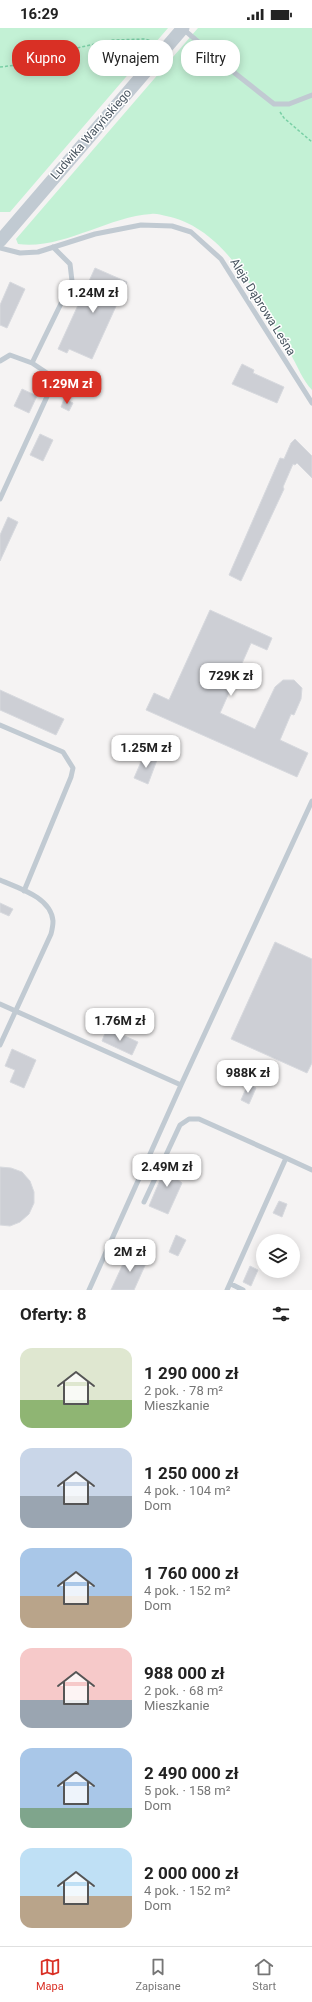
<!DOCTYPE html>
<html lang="pl">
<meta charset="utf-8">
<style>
:root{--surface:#fff;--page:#f6f6f6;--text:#222;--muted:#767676;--line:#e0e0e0;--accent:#d93025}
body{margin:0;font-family:Roboto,sans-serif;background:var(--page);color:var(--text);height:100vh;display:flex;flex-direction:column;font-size:15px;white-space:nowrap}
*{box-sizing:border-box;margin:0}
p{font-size:13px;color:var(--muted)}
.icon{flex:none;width:22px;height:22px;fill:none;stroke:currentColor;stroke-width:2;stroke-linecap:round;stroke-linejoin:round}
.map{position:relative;height:1262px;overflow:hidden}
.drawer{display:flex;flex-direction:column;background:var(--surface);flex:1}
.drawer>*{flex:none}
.guide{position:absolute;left:12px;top:12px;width:288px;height:36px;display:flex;gap:8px}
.controls{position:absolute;left:256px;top:1206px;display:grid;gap:8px}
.controls a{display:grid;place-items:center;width:44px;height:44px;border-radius:50%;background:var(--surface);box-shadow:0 2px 10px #0003;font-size:20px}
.price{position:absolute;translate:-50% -34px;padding:0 9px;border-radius:8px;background:#fff;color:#222;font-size:13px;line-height:26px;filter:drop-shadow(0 1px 2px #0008)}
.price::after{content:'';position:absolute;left:50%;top:24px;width:12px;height:9px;margin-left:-6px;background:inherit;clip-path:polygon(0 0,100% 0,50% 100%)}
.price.current{background:var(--accent);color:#fff}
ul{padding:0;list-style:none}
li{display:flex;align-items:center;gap:12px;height:100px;padding:0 20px}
li span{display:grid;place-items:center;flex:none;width:112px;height:80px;border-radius:12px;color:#555}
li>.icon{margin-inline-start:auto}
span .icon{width:48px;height:48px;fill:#fffc;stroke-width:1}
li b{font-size:17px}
h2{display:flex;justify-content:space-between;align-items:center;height:48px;padding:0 20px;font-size:17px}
.chip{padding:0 14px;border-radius:16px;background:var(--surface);box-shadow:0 2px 10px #0003;font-size:14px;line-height:36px}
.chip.current{background:var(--accent);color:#fff}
.status{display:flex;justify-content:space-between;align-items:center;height:28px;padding:0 20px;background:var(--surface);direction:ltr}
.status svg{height:11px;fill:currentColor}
.tab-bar{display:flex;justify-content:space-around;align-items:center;height:56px;border-top:1px solid var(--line);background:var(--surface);font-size:11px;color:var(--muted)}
.tab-bar a{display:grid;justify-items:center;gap:2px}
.tab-bar .current{color:var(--accent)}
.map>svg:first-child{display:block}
.green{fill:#c3f1d5}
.building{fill:#cdcfd5;stroke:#d7d9de}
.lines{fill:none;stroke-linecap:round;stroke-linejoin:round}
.path{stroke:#7ad0a6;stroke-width:1.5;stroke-dasharray:3 2;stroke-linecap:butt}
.service{stroke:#c1cad2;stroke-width:5}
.tertiary{stroke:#c1cad2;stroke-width:13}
.labels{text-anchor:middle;stroke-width:3;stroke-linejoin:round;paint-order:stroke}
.street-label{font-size:12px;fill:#4a5661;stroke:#fff}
</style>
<div class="status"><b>16:29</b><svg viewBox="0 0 49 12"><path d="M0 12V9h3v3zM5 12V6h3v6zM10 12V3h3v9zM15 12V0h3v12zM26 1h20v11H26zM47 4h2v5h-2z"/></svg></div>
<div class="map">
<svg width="312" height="1262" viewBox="0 0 312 1262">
<rect width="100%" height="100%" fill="#f5f3f3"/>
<path class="green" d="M 0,0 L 168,0 L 10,184 L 0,184 Z
M 198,0 L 312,0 L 312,362 C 303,353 297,337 290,325 C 261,276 228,200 166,188 C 161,187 156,185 151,186 C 107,189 62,222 18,216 L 16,211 Z"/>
<path class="building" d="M 95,240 L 127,254 L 92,331 L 69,321 L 67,325 L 58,321 Z
M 10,254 L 25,261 L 7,300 L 0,297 L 0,277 Z
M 242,336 L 254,342 L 253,345 L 284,359 L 277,375 L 232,356 Z
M 22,361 L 37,368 L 29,385 L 14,378 Z
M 64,371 L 73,375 L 69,383 L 61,379 Z
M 40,406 L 53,412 L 43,433 L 30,427 Z
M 295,411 L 312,428 L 312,450 L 297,435 L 295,437 L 293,436 L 283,459 L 284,461 L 241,553 L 229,547 L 280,430 L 284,431 L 291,415 Z
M 8,489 L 18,494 L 0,533 L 0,507 Z
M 210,582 L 272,610 L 267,622 L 251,615 L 220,685 L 255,701 L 275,659 L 283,652 L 294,652 L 302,660 L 301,671 L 294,687 L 291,686 L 280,712 L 308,725 L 297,749 L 146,682 L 154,665 L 169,672 Z
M 0,662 L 64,691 L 56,707 L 0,682 Z
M 144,727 L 157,732 L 148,756 L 134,750 Z
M 0,875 L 13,881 L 9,888 L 0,884 Z
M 275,914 L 312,931 L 312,1035 L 307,1045 L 231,1011 Z
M 107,1000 L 138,1014 L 132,1027 L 102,1013 Z
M 12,1021 L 36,1032 L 24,1060 L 10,1054 L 15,1042 L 5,1038 Z
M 248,1056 L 256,1060 L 249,1076 L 241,1072 Z
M 169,1131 L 183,1137 L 177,1151 L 182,1155 L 168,1186 L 149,1178 Z
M 0,1139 L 11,1140 L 22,1144 L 30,1153 L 34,1164 L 34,1175 L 29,1186 L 20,1194 L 10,1198 L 0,1197 Z
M 279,1173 L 287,1176 L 282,1189 L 273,1185 Z
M 176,1207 L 186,1212 L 178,1228 L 169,1224 Z
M 128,1225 L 147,1233 L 134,1262 L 111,1262 Z
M 250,1238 L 258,1242 L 251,1258 L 243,1254 Z"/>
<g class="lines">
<path class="path" d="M 0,39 L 25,36 L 68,22 L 113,12 L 144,11 L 157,14
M 280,84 L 284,90 L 312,114"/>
<path class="service" d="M 182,0 L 236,46 L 274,76 L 289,76 L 312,67
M 0,220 L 20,225 L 38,224 L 95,206 L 141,197 L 172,198 L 191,204 L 221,231 L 312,375
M 0,333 L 10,327 L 32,335 L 47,345 L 50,362 L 0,471
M 32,335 L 72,253 L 70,236 L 53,219
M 0,697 L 63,724 L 73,740 L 71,749 L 24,863
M 0,852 C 18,860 51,869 53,893 C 53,897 52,902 51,906 L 0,1017
M 0,976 L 181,1057
M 144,1174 L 180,1097 L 189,1091 L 199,1091 L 286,1130
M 231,1256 L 243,1262
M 89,1262 L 181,1057 L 312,773
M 227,1262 L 286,1130 L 312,1142"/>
<path class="tertiary" d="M 0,213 L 183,0"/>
</g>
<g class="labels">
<g class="street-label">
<text transform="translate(91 106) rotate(-49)" y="4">Ludwika Waryńskiego</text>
<text transform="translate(263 279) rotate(58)" y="4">Aleja Dąbrowa Leśna</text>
</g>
</g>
</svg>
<div class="controls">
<a><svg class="icon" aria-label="layers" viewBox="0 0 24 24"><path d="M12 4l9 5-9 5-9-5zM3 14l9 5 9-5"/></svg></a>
</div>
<b class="price" style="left:93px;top:286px">1.24M zł</b>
<b class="price current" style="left:67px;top:377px">1.29M zł</b>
<b class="price" style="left:231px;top:669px">729K zł</b>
<b class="price" style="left:146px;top:741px">1.25M zł</b>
<b class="price" style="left:120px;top:1014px">1.76M zł</b>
<b class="price" style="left:248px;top:1066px">988K zł</b>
<b class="price" style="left:167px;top:1160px">2.49M zł</b>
<b class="price" style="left:130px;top:1245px">2M zł</b>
<div class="guide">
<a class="chip current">Kupno</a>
<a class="chip">Wynajem</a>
<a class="chip">Filtry</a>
</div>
</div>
<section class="drawer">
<h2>Oferty: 8<svg class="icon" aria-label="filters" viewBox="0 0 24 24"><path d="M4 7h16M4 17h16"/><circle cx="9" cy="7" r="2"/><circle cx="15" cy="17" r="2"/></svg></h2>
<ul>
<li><span style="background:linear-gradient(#dfe7d0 65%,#8fb573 0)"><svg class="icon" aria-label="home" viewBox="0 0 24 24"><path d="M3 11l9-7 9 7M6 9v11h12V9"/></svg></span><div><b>1 290 000 zł</b><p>2 pok. · 78 m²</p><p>Mieszkanie</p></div></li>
<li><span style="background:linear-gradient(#c9d6e8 60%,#9aa5b1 0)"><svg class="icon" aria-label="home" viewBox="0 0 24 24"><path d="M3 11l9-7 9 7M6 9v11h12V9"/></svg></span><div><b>1 250 000 zł</b><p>4 pok. · 104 m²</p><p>Dom</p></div></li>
<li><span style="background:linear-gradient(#a9c7e8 60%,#b9a48a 0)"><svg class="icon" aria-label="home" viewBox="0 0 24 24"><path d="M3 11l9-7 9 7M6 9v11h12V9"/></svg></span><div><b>1 760 000 zł</b><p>4 pok. · 152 m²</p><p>Dom</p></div></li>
<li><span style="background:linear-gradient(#f6c9c9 65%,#9aa5b1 0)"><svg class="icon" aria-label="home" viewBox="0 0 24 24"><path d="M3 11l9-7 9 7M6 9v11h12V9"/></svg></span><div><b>988 000 zł</b><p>2 pok. · 68 m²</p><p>Mieszkanie</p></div></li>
<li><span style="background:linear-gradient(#a9c7e8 75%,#7fa58c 0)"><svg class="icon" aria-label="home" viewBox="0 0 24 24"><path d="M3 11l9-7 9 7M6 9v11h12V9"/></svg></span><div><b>2 490 000 zł</b><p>5 pok. · 158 m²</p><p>Dom</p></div></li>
<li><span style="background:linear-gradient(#bfe0f5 60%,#b9a48a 0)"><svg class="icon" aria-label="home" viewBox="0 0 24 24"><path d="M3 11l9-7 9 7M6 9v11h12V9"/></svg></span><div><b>2 000 000 zł</b><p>4 pok. · 152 m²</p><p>Dom</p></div></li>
</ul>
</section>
<nav class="tab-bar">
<a class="current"><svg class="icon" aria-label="map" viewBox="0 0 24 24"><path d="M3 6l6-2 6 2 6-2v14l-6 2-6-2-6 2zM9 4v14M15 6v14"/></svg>Mapa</a>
<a><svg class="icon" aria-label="saved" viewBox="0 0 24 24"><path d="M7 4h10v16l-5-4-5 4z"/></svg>Zapisane</a>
<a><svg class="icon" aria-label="home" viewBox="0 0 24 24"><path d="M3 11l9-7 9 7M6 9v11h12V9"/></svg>Start</a>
</nav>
